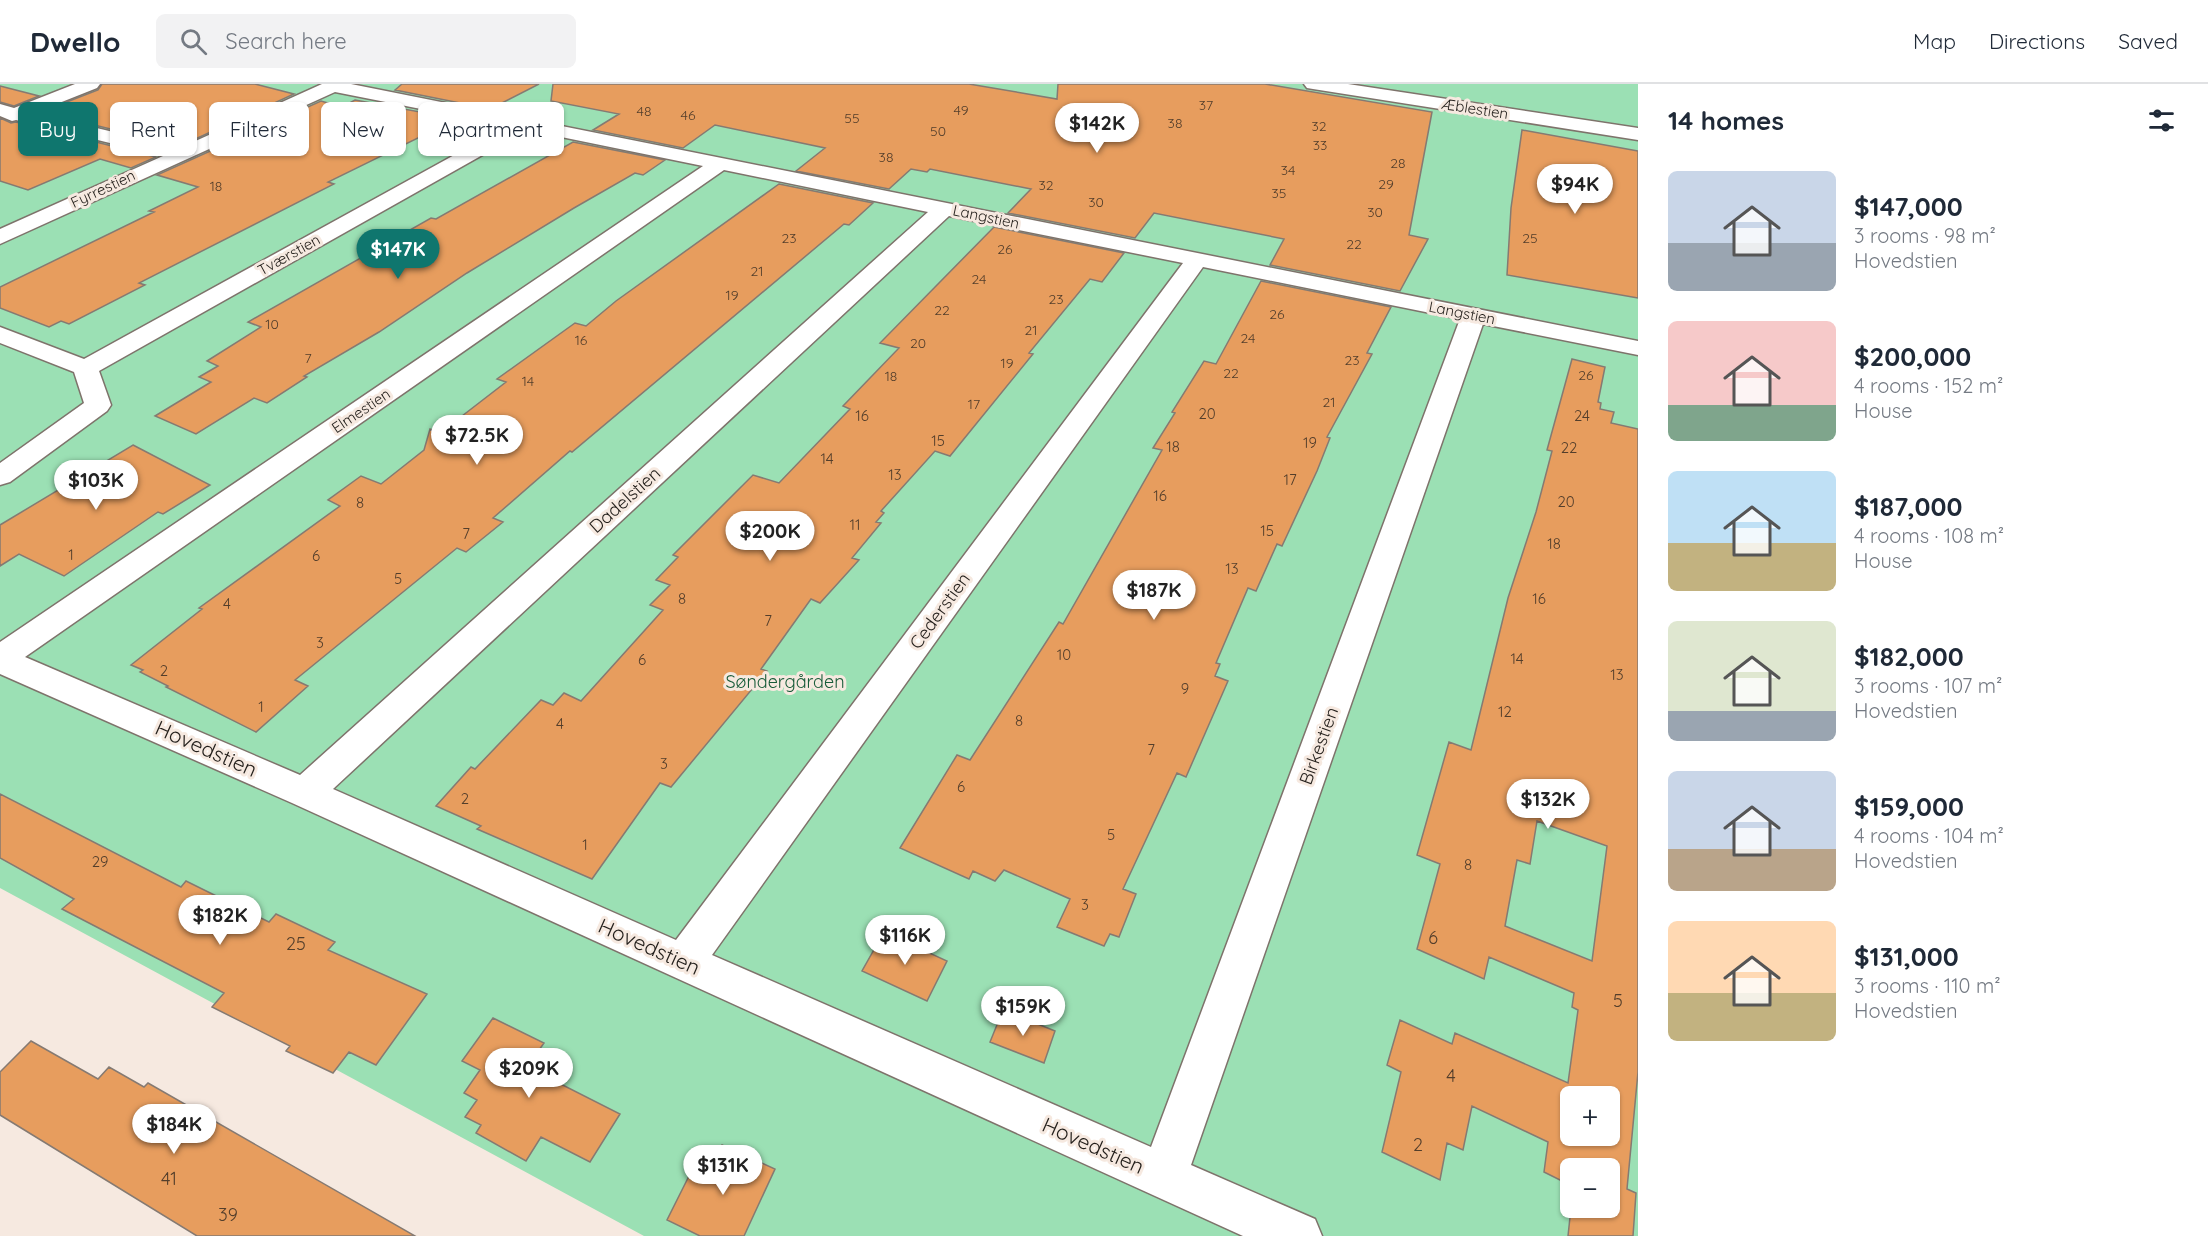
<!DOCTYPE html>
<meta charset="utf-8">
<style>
:root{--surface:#fff;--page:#f2f2f3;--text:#1f2937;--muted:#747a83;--line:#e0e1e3;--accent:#0f766e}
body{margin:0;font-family:Quicksand,sans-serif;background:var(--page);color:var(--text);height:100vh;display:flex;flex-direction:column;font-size:22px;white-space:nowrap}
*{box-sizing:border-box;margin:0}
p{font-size:20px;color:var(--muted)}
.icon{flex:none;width:33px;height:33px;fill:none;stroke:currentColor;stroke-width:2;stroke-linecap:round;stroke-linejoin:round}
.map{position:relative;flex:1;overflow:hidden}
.drawer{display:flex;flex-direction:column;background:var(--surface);width:570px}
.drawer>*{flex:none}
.guide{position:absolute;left:18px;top:18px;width:570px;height:54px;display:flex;gap:12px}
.tools{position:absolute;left:1560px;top:1002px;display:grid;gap:12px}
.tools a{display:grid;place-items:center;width:60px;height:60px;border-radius:9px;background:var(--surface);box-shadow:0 2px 4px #0004;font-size:30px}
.price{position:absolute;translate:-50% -51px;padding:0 14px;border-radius:21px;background:#fff;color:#222;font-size:20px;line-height:39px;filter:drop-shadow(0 2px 3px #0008)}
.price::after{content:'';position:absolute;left:50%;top:36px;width:18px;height:14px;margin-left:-9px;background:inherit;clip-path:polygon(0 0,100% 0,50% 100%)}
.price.on{background:var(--accent);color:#fff}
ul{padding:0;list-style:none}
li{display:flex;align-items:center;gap:18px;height:150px;padding:0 30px}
li span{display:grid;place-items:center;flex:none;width:168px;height:120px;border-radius:9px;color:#555}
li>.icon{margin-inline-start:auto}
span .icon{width:72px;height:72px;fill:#fffc;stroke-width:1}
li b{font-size:26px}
h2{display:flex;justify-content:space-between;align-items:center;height:72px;padding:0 30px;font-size:26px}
.pill{padding:0 21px;border-radius:9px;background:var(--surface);box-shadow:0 2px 4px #0004;font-size:21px;line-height:54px}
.pill.on{background:var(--accent);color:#fff}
header{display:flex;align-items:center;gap:36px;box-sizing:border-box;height:84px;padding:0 30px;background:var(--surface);border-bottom:2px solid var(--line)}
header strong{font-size:28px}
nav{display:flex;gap:33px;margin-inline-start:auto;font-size:21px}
.search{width:420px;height:54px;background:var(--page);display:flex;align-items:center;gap:15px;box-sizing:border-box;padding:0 21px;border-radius:9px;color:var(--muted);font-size:22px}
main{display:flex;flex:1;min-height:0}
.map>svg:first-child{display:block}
.green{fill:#9be0b4;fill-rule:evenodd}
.building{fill:#e79d5e;stroke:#857a72;stroke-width:1.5;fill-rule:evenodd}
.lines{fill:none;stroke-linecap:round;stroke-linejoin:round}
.minor-casing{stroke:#7e736b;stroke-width:3}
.minor{fill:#fff;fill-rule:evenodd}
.labels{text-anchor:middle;stroke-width:6;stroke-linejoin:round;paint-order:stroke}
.far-number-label{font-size:14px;fill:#533e2b}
.far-street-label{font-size:15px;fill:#221e1a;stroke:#f6e9e0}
.number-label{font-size:15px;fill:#533e2b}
.street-label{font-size:18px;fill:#221e1a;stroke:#f6e9e0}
.park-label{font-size:18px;fill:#175b38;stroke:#f6e9e0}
.near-number-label{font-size:18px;fill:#533e2b}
.near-street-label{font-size:21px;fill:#221e1a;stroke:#f6e9e0}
</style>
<header>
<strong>Dwello</strong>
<div class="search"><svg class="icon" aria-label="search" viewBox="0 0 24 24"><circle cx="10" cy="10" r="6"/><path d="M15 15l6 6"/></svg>Search here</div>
<nav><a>Map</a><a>Directions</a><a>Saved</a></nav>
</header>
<main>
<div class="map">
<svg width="1638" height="1152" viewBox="0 0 1638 1152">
<rect width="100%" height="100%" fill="#f6e9e0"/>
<path class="green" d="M 0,0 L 1638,0 L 1638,1152 L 644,1152 L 0,804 ZM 1570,1012 L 1610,1012 L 1610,1052 L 1570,1052 ZM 1570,1084 L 1610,1084 L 1610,1124 L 1570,1124 Z"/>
<path class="building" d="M 102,0 L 255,0 L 294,10 L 180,62 L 41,28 L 98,6 Z
M 402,0 L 539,0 L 490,25 L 395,6 Z
M 553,0 L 969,0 L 1057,15 L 1058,0 L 1265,0 L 1432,28 L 1409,151 L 1428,155 L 1400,207 L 1270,181 L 1284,155 L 1154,129 L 1135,154 L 1008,129 L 1031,105 L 930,85 L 927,88 L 911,85 L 889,105 L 796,87 L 825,64 L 715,41 L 683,64 L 593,46 L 619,30 L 551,17 Z
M 0,2 L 39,12 L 14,22 L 0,18 Z
M 355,16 L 469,37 L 443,50 L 432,47 L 328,98 L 334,100 L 139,199 L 145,201 L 69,240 L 61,237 L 49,243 L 0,224 L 0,203 L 154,128 L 149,127 L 198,103 L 157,91 L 321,17 L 342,23 Z
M 0,34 L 11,39 L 16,38 L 156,73 L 131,84 L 100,75 L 28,106 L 0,97 Z
M 1522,46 L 1638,67 L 1638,214 L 1507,191 L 1511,124 Z
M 573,58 L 665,76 L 643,91 L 635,89 L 574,124 L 467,189 L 379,248 L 304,292 L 307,293 L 267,319 L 254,314 L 196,350 L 155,332 L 211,298 L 199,293 L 218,282 L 207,277 L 261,243 L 248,238 L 431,134 L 436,135 Z
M 779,100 L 873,119 L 849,141 L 844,140 L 572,368 L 570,367 L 493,434 L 503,438 L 466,468 L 457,464 L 295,596 L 308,602 L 256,648 L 166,603 L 168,602 L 140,588 L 143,586 L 131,581 L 202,525 L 199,524 L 340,422 L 328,416 L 361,392 L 381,400 L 424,366 L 430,345 L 440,349 L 506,298 L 497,295 L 575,239 L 586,242 L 616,217 Z
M 994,143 L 1124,169 L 1102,198 L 1090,195 L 1029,269 L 1033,270 L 950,372 L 935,367 L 881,427 L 884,429 L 876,438 L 881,439 L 852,474 L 859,476 L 820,519 L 811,515 L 761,585 L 767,587 L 671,703 L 660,699 L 592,795 L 477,745 L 481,742 L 436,722 L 471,683 L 475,685 L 541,616 L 553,621 L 564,609 L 581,617 L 663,526 L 650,521 L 670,501 L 656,496 L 678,473 L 673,471 L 753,391 L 779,399 L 850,325 L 843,322 L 899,264 L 880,259 Z
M 1261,197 L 1391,223 L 1367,269 L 1372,270 L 1327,353 L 1330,354 L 1317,387 L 1282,462 L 1277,460 L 1256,507 L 1248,504 L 1216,579 L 1220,580 L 1215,592 L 1228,597 L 1186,693 L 1177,689 L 1123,805 L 1136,810 L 1119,853 L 1110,850 L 1104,862 L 1057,843 L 1070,815 L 1004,786 L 995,797 L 973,787 L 969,795 L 900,764 L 957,671 L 970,676 L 1059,538 L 1063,540 L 1162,366 L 1153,364 L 1175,329 L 1172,328 L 1204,277 L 1216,280 Z
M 1572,275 L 1605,283 L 1598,318 L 1601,319 L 1600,325 L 1614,328 L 1611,339 L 1638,345 L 1638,988 L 1627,1105 L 1636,1109 L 1633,1152 L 1568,1152 L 1571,1124 L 1610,1124 L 1610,1084 L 1570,1084 L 1570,1101 L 1544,1088 L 1548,1058 L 1472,1022 L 1463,1066 L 1447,1059 L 1440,1096 L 1382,1068 L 1401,988 L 1387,981 L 1400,936 L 1452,960 L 1455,949 L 1568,999 L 1578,926 L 1572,923 L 1574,909 L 1489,873 L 1484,895 L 1417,865 L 1440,780 L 1417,771 L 1449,658 L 1471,666 L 1508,514 L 1536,428 L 1552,367 L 1547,366 ZM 1537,737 L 1607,762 L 1592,877 L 1505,842 L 1517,776 L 1530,780 ZM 1570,1012 L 1610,1012 L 1610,1052 L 1570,1052 Z
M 133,361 L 210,401 L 163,430 L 158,428 L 64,492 L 19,470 L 0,482 L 0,441 Z
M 0,710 L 181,803 L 186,797 L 269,838 L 276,830 L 335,858 L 328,866 L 427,910 L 376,981 L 349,968 L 333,989 L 286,967 L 290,962 L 212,923 L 224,909 L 62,825 L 74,815 L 0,774 Z
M 884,848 L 947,877 L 927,917 L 862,887 Z
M 1003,926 L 1055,947 L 1044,979 L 990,958 Z
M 493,934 L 544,959 L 527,983 L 620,1030 L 590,1078 L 541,1053 L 526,1077 L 476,1049 L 481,1041 L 465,1033 L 477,1016 L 464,1009 L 480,986 L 462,977 Z
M 31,957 L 98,995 L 109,983 L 144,1003 L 148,999 L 415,1152 L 197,1152 L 0,1031 L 0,988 Z
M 722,1061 L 775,1085 L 744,1152 L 700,1152 L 667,1136 L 690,1090 L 704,1097 Z"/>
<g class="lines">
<defs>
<path id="minor" d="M 75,0 L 100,0 L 97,4 L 34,29 L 180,64 L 322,0 L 351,0 L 1638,257 L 1638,271 L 1483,240 L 1191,1081 L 1315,1135 L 1322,1152 L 1243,1152 L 292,719 L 0,590 L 0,558 L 703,82 L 527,46 L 99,287 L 111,321 L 107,327 L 10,398 L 0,401 L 0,379 L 84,319 L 74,288 L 0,259 L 0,243 L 84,275 L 507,42 L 335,8 L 0,160 L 0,145 L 163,72 L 16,36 L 12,37 L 0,32 L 0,20 L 14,24 ZM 724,86 L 928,128 L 300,691 L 25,573 ZM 949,132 L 1183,179 L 676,856 L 333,705 ZM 1203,183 L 1460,235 L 1151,1063 L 712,871 Z
M 1304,0 L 1348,0 L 1638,44 L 1638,56 L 1313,5 L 1307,4 Z"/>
</defs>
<use href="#minor" class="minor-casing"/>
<use href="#minor" class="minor"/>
</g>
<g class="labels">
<g class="far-number-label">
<text x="1206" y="26">37</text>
<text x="961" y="31">49</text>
<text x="644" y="32">48</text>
<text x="688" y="36">46</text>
<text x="852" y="39">55</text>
<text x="1175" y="44">38</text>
<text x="1319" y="47">32</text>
<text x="938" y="52">50</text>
<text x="1320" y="66">33</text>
<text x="886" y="78">38</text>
<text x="1398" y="84">28</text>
<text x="1288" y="91">34</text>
<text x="1386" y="105">29</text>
<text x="1046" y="106">32</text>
<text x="216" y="107">18</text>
<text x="1279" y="114">35</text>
<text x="1096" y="123">30</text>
<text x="1375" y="133">30</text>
<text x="789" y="159">23</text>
<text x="1530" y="159">25</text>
<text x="1354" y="165">22</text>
<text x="1005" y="170">26</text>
<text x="757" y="192">21</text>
<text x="979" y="200">24</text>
<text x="732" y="216">19</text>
<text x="1056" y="220">23</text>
<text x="942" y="231">22</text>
<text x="1277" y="235">26</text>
<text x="272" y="245">10</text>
<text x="1031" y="251">21</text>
<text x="1248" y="259">24</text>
<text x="581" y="261">16</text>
<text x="918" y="264">20</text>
<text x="308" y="279">7</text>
<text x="1352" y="281">23</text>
<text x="1007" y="284">19</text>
<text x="1231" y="294">22</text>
<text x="1586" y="296">26</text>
<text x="891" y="297">18</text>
<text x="528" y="302">14</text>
<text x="1329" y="323">21</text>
<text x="974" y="325">17</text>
</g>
<g class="far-street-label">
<text transform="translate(1475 25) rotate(9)" y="5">Æblestien</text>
<text transform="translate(103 105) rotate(-25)" y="5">Fyrrestien</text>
<text transform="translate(986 133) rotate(12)" y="5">Langstien</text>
<text transform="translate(289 171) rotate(-29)" y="5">Tværstien</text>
<text transform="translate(1462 229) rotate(11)" y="5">Langstien</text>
<text transform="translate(361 327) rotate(-34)" y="5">Elmestien</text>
</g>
<g class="number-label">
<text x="1207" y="335">20</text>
<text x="862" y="337">16</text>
<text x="1582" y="337">24</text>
<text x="938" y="362">15</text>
<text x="1310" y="364">19</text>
<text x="1173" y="368">18</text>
<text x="1569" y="369">22</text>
<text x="827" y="380">14</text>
<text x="895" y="396">13</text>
<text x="1290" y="401">17</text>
<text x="1160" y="417">16</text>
<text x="1566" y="423">20</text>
<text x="360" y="424">8</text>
<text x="855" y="446">11</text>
<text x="1267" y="452">15</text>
<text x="466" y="455">7</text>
<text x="1554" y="465">18</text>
<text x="71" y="476">1</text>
<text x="316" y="477">6</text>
<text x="1232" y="490">13</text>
<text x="398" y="500">5</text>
<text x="682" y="520">8</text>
<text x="1539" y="520">16</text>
<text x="227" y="525">4</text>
<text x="768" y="542">7</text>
<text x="320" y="564">3</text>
<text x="1064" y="576">10</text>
<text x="1517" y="580">14</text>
<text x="642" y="581">6</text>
<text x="164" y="592">2</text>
<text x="1617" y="596">13</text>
<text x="1185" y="610">9</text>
<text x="261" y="628">1</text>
<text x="1505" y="633">12</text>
<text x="1019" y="642">8</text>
<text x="560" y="645">4</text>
<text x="1151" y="671">7</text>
<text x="664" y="685">3</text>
<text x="961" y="708">6</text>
<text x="465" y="720">2</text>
<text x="1111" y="756">5</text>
<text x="585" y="766">1</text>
<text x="100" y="783">29</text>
<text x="1468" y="786">8</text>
<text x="1085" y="826">3</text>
</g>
<g class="street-label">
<text transform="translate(625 416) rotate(-42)" y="6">Dadelstien</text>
<text transform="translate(940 527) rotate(-54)" y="6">Cederstien</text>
<text transform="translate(1319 662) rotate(-70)" y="6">Birkestien</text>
</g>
<g class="park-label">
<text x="785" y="604">Søndergården</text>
</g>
<g class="near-number-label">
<text x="1433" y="860">6</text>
<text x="296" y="866">25</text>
<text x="1618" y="923">5</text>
<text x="1451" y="998">4</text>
<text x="1418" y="1067">2</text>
<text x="169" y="1101">41</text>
<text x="228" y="1137">39</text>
</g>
<g class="near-street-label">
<text transform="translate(206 665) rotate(24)" y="7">Hovedstien</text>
<text transform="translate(649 863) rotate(24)" y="7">Hovedstien</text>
<text transform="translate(1093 1062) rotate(24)" y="7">Hovedstien</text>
</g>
</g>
</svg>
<div class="tools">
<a>+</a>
<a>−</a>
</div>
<b class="price" style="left:1097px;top:70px">$142K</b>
<b class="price" style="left:1575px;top:131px">$94K</b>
<b class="price on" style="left:398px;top:196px">$147K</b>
<b class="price" style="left:477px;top:382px">$72.5K</b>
<b class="price" style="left:96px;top:427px">$103K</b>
<b class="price" style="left:770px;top:478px">$200K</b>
<b class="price" style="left:1154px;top:537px">$187K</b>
<b class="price" style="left:1548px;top:746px">$132K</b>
<b class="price" style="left:220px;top:862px">$182K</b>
<b class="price" style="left:905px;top:882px">$116K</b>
<b class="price" style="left:1023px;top:953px">$159K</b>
<b class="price" style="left:529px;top:1015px">$209K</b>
<b class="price" style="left:174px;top:1071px">$184K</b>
<b class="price" style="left:723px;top:1112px">$131K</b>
<div class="guide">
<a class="pill on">Buy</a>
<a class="pill">Rent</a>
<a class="pill">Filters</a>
<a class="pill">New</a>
<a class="pill">Apartment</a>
</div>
</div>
<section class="drawer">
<h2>14 homes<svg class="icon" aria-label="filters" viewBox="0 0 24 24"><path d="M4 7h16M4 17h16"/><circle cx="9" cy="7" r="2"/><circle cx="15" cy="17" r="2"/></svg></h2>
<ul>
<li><span style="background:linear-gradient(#c9d6e8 60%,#9aa5b1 0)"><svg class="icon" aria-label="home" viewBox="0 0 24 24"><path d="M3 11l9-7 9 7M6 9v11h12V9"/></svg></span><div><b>$147,000</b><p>3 rooms · 98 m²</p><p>Hovedstien</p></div></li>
<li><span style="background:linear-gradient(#f6c9c9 70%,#7fa58c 0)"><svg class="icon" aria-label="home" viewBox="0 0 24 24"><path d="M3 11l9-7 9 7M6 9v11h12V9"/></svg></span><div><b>$200,000</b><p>4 rooms · 152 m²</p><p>House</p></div></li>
<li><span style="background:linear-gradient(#bfe0f5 60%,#c2b280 0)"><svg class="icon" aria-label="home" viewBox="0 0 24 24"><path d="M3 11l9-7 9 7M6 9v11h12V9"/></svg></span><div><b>$187,000</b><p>4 rooms · 108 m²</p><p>House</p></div></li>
<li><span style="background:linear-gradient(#dfe7d0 75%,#9aa5b1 0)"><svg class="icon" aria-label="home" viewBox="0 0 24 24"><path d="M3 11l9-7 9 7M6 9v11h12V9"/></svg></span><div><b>$182,000</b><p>3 rooms · 107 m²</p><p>Hovedstien</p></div></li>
<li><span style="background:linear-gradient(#c9d6e8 65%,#b9a48a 0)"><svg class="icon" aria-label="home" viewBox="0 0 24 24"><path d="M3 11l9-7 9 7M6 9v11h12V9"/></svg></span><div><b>$159,000</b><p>4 rooms · 104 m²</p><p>Hovedstien</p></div></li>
<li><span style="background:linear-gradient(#ffd9b3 60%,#c2b280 0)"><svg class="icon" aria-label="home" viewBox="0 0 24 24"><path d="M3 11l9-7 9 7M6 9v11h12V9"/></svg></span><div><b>$131,000</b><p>3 rooms · 110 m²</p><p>Hovedstien</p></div></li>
</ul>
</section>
</main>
